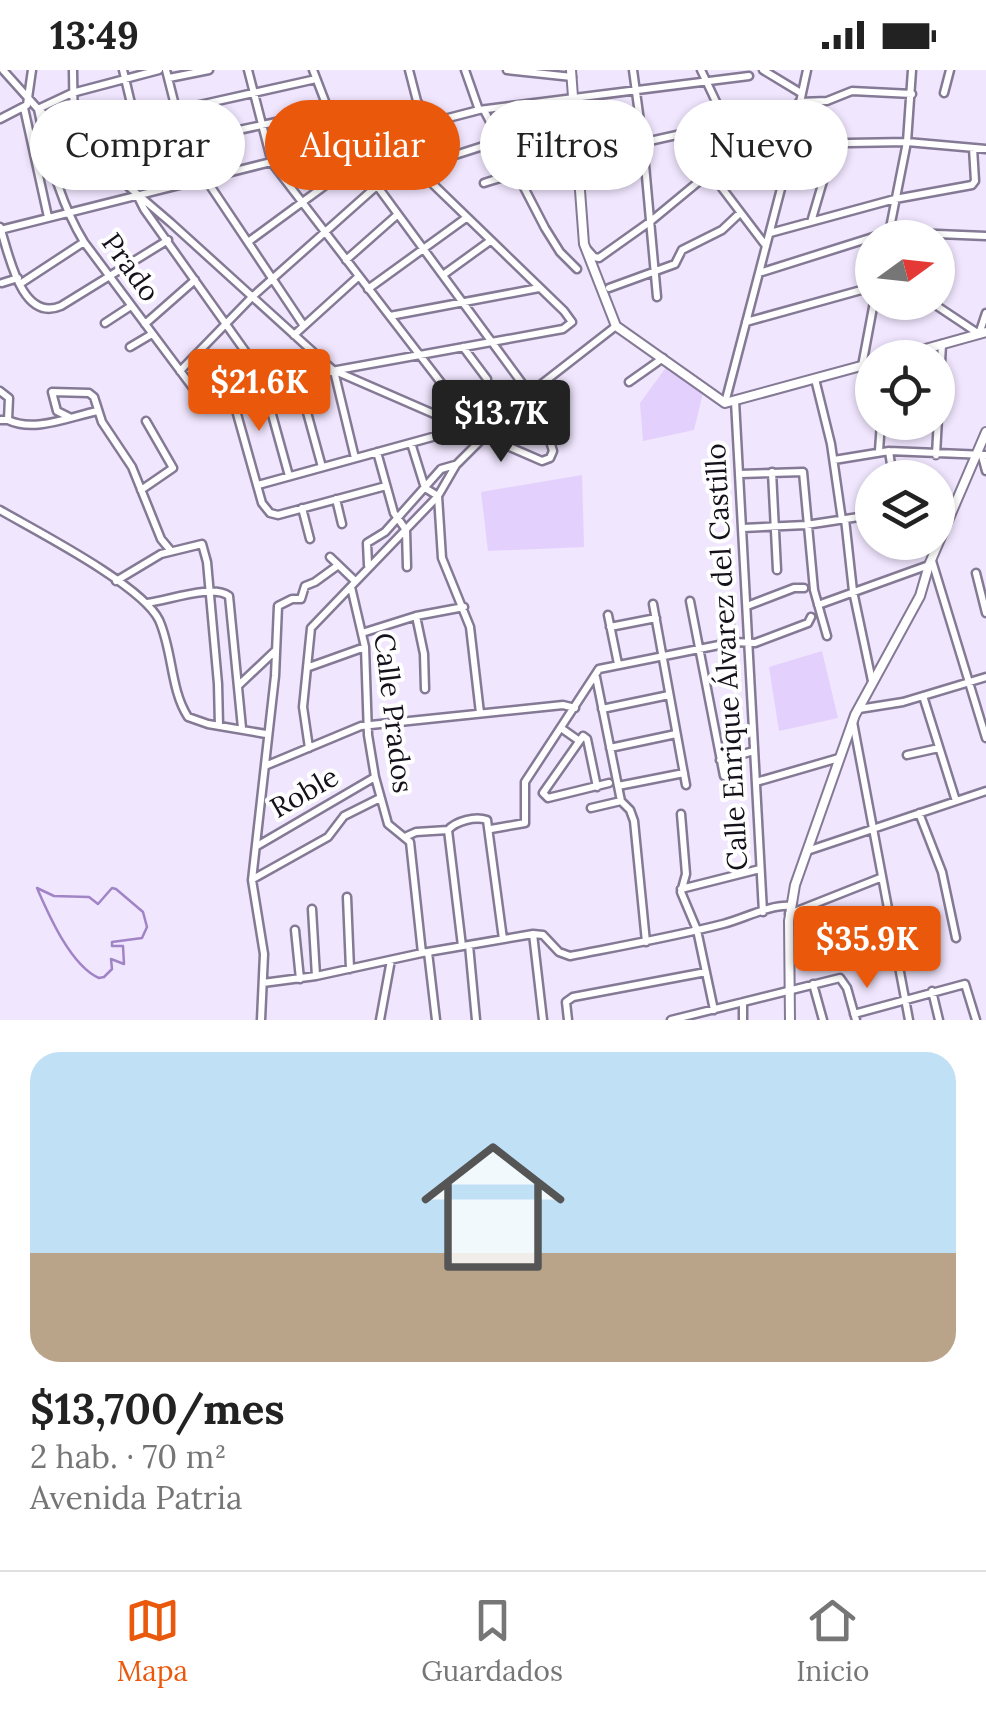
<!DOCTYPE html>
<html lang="es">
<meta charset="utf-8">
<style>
:root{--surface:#fff;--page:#f2f2f2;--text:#222;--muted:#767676;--line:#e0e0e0;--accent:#ea580c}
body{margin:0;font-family:Lora,serif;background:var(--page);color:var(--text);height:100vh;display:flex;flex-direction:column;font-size:38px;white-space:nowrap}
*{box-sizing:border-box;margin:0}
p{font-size:32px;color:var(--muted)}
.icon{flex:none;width:55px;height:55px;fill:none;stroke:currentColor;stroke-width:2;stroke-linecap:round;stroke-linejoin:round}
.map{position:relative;height:950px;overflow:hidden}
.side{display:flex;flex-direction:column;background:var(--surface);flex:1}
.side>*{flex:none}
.top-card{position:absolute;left:30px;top:30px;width:928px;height:90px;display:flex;gap:20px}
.needle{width:65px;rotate:75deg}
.controls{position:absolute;left:855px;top:150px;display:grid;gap:20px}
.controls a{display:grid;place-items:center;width:100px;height:100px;border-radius:50%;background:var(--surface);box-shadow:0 2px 8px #0004;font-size:50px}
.price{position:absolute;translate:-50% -85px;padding:0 22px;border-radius:10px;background:var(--accent);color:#fff;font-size:32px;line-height:65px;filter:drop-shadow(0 2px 5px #0008)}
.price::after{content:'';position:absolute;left:50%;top:60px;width:30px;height:22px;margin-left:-15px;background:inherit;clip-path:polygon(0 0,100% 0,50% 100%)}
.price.on{background:#222;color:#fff}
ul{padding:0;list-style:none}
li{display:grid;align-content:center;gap:20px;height:530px;padding:0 30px}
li+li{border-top:2px solid var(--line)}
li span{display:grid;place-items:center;height:310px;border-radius:30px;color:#555}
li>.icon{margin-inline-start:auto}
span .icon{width:180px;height:180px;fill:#fffc;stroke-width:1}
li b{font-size:42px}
.chip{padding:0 35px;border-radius:45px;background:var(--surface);box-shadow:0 2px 8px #0004;font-size:35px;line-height:90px}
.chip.on{background:var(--accent);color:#fff}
.status{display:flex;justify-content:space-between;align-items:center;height:70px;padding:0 50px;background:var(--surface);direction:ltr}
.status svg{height:28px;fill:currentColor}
.tab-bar{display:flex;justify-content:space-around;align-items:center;height:140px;border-top:2px solid var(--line);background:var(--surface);font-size:28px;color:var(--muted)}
.tab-bar a{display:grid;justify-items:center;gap:5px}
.tab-bar .on{color:var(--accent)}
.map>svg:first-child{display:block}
.green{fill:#e3d0fd}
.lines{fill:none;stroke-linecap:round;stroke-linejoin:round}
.stream{stroke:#a184c6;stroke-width:2.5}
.minor-casing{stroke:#857a95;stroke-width:11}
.tertiary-casing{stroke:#857a95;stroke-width:12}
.minor{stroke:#fff;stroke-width:6}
.tertiary{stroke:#fff;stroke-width:8}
.labels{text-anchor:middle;stroke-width:8;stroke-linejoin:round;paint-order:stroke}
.street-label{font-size:28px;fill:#15111b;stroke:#fff}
</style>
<div class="status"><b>13:49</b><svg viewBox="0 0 49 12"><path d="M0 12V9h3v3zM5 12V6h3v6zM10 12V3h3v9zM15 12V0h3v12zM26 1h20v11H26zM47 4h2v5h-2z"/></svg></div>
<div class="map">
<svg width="986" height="950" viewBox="0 0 986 950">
<rect width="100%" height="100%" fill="#f0e6fe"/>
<path class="green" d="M 667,296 L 703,323 L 694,360 L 643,371 L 640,333 Z
M 582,405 L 584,477 L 488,481 L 481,422 Z
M 822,581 L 838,648 L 779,661 L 769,597 Z"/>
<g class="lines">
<path class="stream" d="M 37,818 L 54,826 L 89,827 L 98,834 L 112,818 L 116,819 L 143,842 L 147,857 L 142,868 L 112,872 L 112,876 L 123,876 L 124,894 L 111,889 L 112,899 L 104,907 L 99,908 C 70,895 48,843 37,818 Z"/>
<defs>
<path id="minor" d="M 3,0 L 38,39 L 171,153 L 333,300 L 542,391 L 550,388 L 553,381 L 535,322
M 73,0 L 74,69 L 112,55
M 123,0 L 152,121
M 159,0 L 72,23 L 38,39 C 47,84 60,133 84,172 L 196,322 L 205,324 L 563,259 L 572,252 L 564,241 L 407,89 L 252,227 L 180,301
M 166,0 L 194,110
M 248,0 L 272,93 L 472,353
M 313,0 L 336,60 L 530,324
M 409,0 L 417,31 L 429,53 L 479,40 L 749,6
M 465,0 L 479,40
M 507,0 L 572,7
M 633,0 L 643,73 L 657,227
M 701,0 L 727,55
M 763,0 L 801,23
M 169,8 L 209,0
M 944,23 L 950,0
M 799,32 L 827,31 L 852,21 L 912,24
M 24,38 L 48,147
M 177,40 L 316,9
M 484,40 L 545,158 L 560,182 L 577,199
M 0,49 L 27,35 L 32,0
M 681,64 L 766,176
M 183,72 L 327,41
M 790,74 L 907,72 L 986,79
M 452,86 L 499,71
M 354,88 L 387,63
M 205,108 L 304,256
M 484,113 C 526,99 569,91 611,80 C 673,66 731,49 795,53
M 137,125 L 144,139 L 267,312
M 811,152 L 834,74
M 0,157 C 9,184 21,253 61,236 L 168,170
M 0,160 L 291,87 L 369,37
M 770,163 L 895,129 L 972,115 L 975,111 L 973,78
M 888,168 L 907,72 L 912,0
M 248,172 L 357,92
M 587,179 L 594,187 L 599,188 L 651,151 L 743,75
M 346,190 L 397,145
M 759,203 L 889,162 L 986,166
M 443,205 L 490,171
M 2,213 L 18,208
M 20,214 L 84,172
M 609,218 L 675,194 L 682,180 L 722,160 L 740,143
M 368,219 L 466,148
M 931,232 L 979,264 L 986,243
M 390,246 L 539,218
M 746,252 L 872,217
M 105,253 L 131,236
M 145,254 L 195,210
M 294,265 L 358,207
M 130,277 L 152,264
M 463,277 L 487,309
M 862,296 L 874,232
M 334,301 L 355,388
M 297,306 L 322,397
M 815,309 L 831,374 L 842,450
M 263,312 L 289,406
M 629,312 L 663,288
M 230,319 L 262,433 L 270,443 L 278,445 L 386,416
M 0,321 L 9,328 L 8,350 L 0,350
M 735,331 L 763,842
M 725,333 L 783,111 L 807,0
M 69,347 L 57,341 L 52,322 L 89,323 L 94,327 L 102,352 L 132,397 L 161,469 L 171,481
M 8,350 C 35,363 71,346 98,341
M 462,358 L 504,334 L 520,330
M 411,373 L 425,418 L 438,426 L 442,488 L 470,557 L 480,643
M 879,381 L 881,352
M 889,381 L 893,408
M 377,382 L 394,443 L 406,460 L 407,497
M 936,385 L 942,274
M 982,386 L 986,401
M 834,390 L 889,381 L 986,385
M 772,402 L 777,500
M 740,404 L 803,402 L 814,520 L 827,566
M 258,415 L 436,366 L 446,351
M 141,420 L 173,398 L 146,351
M 336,429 L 342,454
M 938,435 L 955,433
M 302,438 L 310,469
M 0,440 C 36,461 142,515 159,550 C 173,581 170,619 188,647 L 208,654 L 266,664
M 845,449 L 853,521 L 872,611
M 743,458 L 806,455 L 872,445
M 330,487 L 355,511
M 932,491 L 986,668
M 368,495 L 367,473 L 385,462 L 441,399 L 455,395
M 976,503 L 986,543
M 116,511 L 161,484 L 202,474 L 207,492 L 218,614 L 219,656
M 351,517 L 365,577 L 368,665 L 375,707 L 388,754 L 410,772 L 422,883
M 690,531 L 724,706
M 147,533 C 170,530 212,514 229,526 L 242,658
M 653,534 L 686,715
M 725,534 L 734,572
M 818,535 L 929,495
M 747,536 L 794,518 L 804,518
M 608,545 L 618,594
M 416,546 L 424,584 L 425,619
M 610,557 L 656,548
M 362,563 L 416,546 L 464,537
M 309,597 L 365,577
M 596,607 L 621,731
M 239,615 L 276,580
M 923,626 L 956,731
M 602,639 L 669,625
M 859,639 L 903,632 L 986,607
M 853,652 L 909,950
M 561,658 L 578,670
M 309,678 L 303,637 L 311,558 L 438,426 L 456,395 L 521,330 L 616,256
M 610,678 L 676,664
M 907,685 L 939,678
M 720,690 L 754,681
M 265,696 L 361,656 L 563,635 L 575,638
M 756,712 L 839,688
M 618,716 L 684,703
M 597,717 L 587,669 L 583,666 L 543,723 L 548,728 L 609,713
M 621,731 L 630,740 L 634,751 L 646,872
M 591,738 L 621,731
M 919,743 L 942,802 L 956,868
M 681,744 L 686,804 L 681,822 L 697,860 L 714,940
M 491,759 L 525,753 L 525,712 L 599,599 L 734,572 L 755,573 L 808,553 L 811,547
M 448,760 L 462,876
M 407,766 L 416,762 L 448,760 C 456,751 475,746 487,750 L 503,869
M 257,776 L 375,707
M 807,781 L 986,721
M 253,809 L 328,767 L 344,746 L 380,728
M 681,819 L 760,799
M 347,827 L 350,899
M 312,839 L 316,906
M 789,844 L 880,808
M 295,860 L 300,909
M 533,864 L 543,950
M 469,875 L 476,950
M 428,882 L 436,950
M 263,913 L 316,906 L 422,883 L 533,864 L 543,865 L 559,882 L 570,886 C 621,876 672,867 723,854 C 743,849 771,834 790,836
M 813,914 L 823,950
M 932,921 L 939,950
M 743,932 L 743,950
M 854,944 L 965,914 L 976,950
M 261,950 L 264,884 L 252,810 L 275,606 L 278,536 L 292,529 L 301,529 L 305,516 L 315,512 L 337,496
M 380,950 L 391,890
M 568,950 L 566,932 L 573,927 L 706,902
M 671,950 L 840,908 L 847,918 L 856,950"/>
<path id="tertiary" d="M 571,0 L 584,174 L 616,256 L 725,333 L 872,293
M 893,288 L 986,262
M 790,950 L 789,851 L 795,815 L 855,645 L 920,526 L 929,495 L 986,362"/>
</defs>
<use href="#minor" class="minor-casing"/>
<use href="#tertiary" class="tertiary-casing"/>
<use href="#minor" class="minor"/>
<use href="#tertiary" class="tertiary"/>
</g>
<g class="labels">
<g class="street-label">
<text transform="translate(131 197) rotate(54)" y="10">Prado</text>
<text transform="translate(726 587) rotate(-93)" y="10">Calle Enrique Álvarez del Castillo</text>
<text transform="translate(394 643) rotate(83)" y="10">Calle Prados</text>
<text transform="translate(304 722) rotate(-30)" y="10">Roble</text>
</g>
</g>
</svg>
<div class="controls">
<a><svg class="needle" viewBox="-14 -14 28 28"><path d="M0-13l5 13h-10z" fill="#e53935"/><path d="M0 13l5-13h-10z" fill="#767676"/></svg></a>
<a><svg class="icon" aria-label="locate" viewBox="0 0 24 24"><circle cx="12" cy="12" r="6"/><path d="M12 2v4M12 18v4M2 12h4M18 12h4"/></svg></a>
<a><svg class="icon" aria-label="layers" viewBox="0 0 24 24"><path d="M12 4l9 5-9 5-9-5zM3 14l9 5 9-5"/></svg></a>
</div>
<b class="price" style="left:259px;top:364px">$21.6K</b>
<b class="price on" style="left:501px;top:395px">$13.7K</b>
<b class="price" style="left:867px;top:921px">$35.9K</b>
<div class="top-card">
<a class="chip">Comprar</a>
<a class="chip on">Alquilar</a>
<a class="chip">Filtros</a>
<a class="chip">Nuevo</a>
</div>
</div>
<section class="side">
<ul>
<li><span style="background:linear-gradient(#bfe0f5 65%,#b9a48a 0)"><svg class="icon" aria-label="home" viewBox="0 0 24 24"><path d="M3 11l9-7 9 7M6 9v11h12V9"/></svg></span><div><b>$13,700/mes</b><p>2 hab. · 70 m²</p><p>Avenida Patria</p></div></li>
</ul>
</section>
<nav class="tab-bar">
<a class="on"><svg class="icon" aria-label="map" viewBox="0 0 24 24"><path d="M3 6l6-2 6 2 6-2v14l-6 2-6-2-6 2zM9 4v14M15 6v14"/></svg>Mapa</a>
<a><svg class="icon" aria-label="saved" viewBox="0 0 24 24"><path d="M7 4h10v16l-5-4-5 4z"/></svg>Guardados</a>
<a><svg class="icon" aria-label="home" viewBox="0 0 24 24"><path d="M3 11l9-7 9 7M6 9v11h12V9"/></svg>Inicio</a>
</nav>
